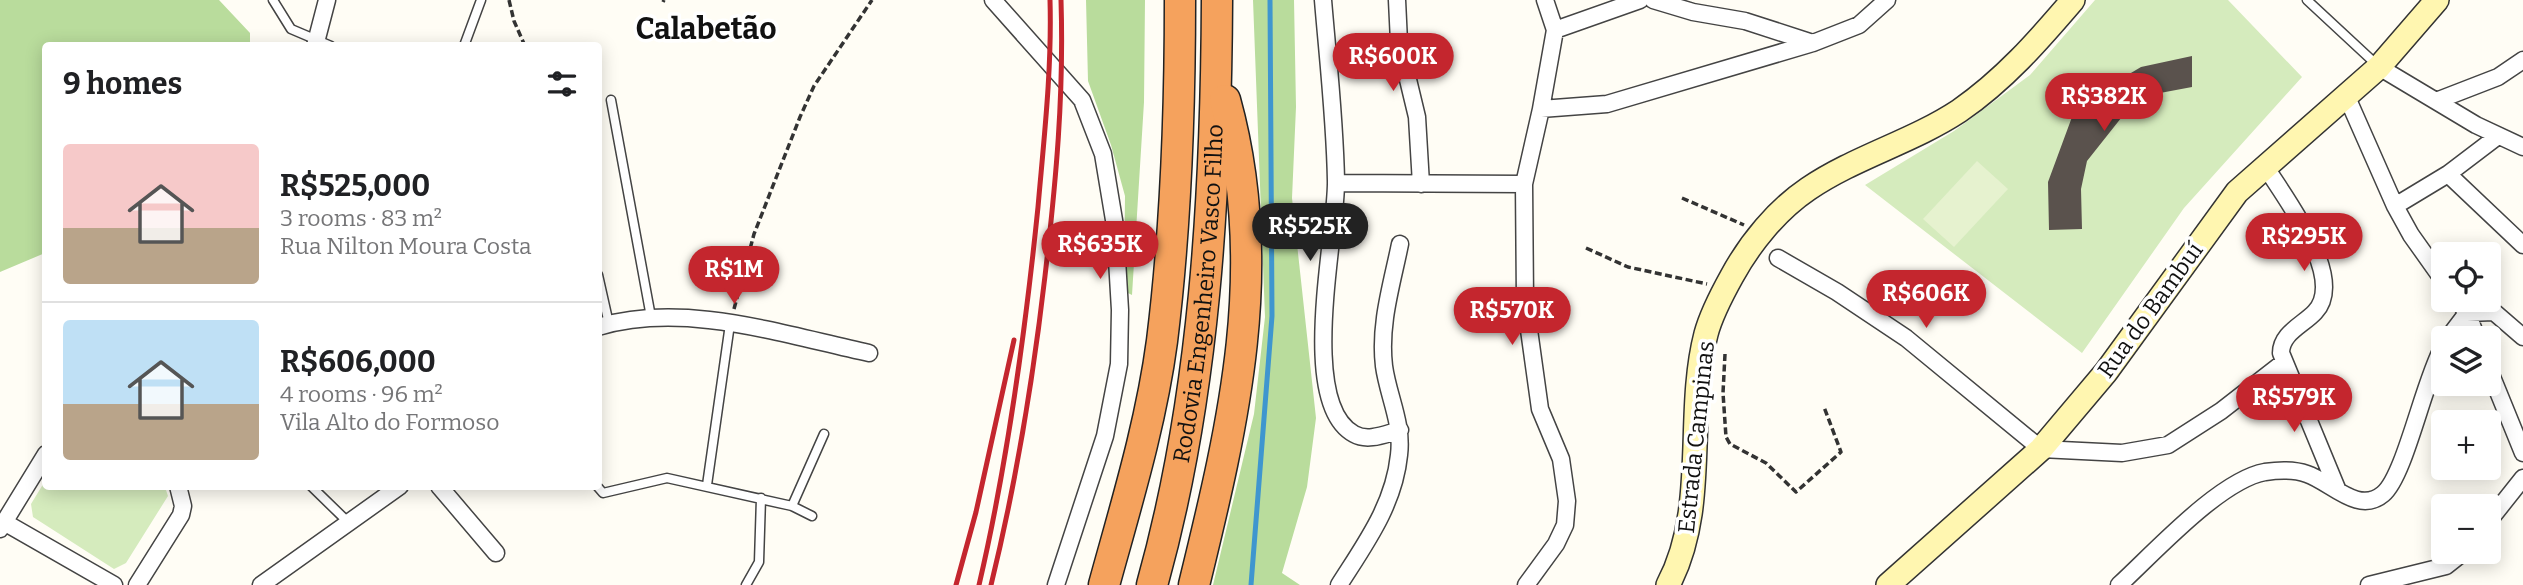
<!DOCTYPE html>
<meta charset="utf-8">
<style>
:root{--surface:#fff;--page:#f2f2f2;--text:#202124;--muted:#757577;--line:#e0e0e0;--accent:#c4262e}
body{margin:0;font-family:Bitter,serif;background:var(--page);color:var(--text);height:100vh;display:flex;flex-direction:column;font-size:26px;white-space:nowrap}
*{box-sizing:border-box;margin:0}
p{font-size:23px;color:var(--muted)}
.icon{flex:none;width:38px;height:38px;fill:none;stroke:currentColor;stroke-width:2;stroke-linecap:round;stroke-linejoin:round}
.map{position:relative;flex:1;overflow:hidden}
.details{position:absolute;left:42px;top:42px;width:560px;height:448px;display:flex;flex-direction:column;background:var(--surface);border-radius:7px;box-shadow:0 4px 18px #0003}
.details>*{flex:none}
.buttons{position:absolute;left:2431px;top:242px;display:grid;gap:14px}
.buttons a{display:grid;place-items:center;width:70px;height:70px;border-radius:7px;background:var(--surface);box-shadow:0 4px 18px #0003;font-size:35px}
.price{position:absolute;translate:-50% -60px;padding:0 16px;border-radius:24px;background:var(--accent);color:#fff;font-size:23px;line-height:46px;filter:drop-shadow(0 2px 4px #0008)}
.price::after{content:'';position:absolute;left:50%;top:42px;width:21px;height:16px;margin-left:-10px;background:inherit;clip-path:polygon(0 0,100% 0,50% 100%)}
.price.current{background:#222;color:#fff}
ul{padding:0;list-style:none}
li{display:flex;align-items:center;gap:21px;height:175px;padding:0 21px}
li+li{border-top:2px solid var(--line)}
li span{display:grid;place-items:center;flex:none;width:196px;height:140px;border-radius:7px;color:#555}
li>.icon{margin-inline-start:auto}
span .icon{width:84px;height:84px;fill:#fffc;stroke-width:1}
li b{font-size:30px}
h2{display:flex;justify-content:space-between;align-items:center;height:84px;padding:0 21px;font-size:30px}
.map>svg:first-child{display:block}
.green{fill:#d5ebbd}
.forest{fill:#b9dc9c}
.pitch{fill:#e6f2cf}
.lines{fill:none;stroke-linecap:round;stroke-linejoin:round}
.stream{stroke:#3f96cf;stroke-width:5}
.building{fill:#5a524d}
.service-casing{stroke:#444;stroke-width:11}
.minor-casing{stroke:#444;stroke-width:19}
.secondary-casing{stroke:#333;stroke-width:26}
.motorway-casing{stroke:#222;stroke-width:33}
.path{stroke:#333;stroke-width:3.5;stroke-dasharray:7 3.5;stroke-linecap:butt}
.service{stroke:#fff;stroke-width:8}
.minor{stroke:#fff;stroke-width:16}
.secondary{stroke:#fff6b0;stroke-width:23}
.motorway{stroke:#f5a25d;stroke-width:30}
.rail{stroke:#c4262e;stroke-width:5}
.labels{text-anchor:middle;stroke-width:7;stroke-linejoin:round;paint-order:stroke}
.street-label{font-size:23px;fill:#111;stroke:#fff}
.district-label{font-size:30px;font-weight:bold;fill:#111;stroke:#fff}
</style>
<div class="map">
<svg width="2523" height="585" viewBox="0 0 2523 585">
<rect width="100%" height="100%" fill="#fffdf5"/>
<path class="green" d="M 2095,0 L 2228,0 L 2302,77 L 2184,208 L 2082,353 L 1865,185 L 1954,131 L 2030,75 Z
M 45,481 L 46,486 L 165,487 L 168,496 L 126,563 L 114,569 L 33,517 L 31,504 Z"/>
<path class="forest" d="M 0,0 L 219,0 L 250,33 L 250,45 L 46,46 L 45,253 L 0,272 Z
M 1086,0 L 1145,0 L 1144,102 L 1132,295 L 1124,291 L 1125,196 L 1111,145 L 1088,81 Z
M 1253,0 L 1294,0 L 1296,107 L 1292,198 L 1316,418 L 1307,487 L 1282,573 L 1300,585 L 1213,585 L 1254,414 L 1265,317 Z"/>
<path class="pitch" d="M 1977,161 L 2008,189 L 1954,247 L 1923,219 Z"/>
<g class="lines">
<path class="stream" d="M 1251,585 L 1272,316 L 1270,0"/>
</g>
<path class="building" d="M 2192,56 L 2192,87 L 2160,93 L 2129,108 L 2087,161 L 2081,189 L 2082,229 L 2049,230 L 2048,182 L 2072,117 L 2104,89 L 2141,67 Z"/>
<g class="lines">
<defs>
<path id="service" d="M 273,0 L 291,29 L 331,46
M 2307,0 L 2377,65
M 464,46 L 481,0
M 611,100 L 651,317
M 598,275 L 609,324
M 707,485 L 730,324
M 311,486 L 350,524
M 597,486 L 603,493 L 667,478 L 792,506 L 812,516
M 792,506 L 824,434
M 746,585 L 759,562 L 761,498"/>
<path id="minor" d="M 993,0 L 1082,100 L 1103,154 L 1115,226 L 1120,310 L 1119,364 L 1105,436 L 1056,585
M 1323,0 C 1328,60 1335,121 1336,181 C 1337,234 1297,403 1354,434 C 1368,442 1385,434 1400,430
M 1397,0 L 1399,42 L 1417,117 L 1421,184
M 1545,0 L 1555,30 L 1541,109 L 1607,104 L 1813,43 L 1859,25 L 1887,0
M 1653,0 L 1693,12 L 1745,21 L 1813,43
M 1555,30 L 1640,0
M 315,46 L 327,0
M 2379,67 L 2476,125 L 2523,147
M 2346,95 L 2395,206 L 2411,235 L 2443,280
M 2436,101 L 2498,77 L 2523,60
M 2265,166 C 2285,198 2347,278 2315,312 C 2303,325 2281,333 2281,353 L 2338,491
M 2448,174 L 2523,245
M 1336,183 L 1524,184
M 2395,206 L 2448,174 L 2498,136
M 1778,258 L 1837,292 L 1906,338 L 2041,449 L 2122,453 L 2168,445 L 2221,411 L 2284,362
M 2457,299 L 2467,313 L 2477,338
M 2467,313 L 2494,312 L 2523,337
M 598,327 C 685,301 784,335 869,353
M 2448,338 L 2467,313
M 2488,367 L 2523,453
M 439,486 L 496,553
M 4,522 L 114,585
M 2488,522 L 2523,478
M 0,529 L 46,454
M 137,585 L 181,515 L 183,506 L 178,486
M 261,585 L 400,486
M 1339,585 C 1365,544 1394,505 1399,455 C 1403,423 1388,396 1384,366 C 1379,324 1392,284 1400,244
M 1526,585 L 1556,544 L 1565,525 L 1567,501 L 1561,459 L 1540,409 L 1525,301 L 1524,184 L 1541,109
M 2119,585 C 2154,553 2220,480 2265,472 C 2279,470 2293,469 2307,474 C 2331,482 2358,515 2383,494 C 2405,476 2424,380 2443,347
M 2369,585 L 2446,566 L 2465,551"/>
<path id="secondary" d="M 1668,585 C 1709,508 1685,415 1706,334 C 1711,315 1722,294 1732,276 C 1750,243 1777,210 1808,189 C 1855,157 1912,142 1959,111 C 2004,80 2038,41 2073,0
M 1888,585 L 2041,449 L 2106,372 L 2237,192 L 2379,67 L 2437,0"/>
<g id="motorway">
<path d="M 1104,585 C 1126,505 1151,424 1162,341 C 1176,228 1180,114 1180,0"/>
<path id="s1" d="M 1152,585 C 1205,396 1216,195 1217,0"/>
<path d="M 1194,585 C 1234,422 1271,266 1225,100"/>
</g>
</defs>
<use href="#service" class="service-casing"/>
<use href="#minor" class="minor-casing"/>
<use href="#secondary" class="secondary-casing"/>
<use href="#motorway" class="motorway-casing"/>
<path class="path" d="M 509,0 L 514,21 L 525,46
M 663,2 L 664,0
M 1682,198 L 1744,225
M 1586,248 L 1628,267 L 1707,284
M 734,309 L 754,234 L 800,117 L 814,86 L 872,0
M 1725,354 L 1723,393 L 1726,437 L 1730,444 L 1766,463 L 1796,492 L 1841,452 L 1824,407"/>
<use href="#service" class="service"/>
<use href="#minor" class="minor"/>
<use href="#secondary" class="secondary"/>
<use href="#motorway" class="motorway"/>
<path class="rail" d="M 956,585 L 976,512 L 1014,340
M 979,585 C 1008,461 1025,334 1038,207 C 1044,138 1052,69 1050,0
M 991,585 C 1016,483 1033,380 1045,276 C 1056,181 1064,96 1061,0"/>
</g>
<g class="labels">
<g class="street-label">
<text dy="8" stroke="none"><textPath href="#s1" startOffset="296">Rodovia Engenheiro Vasco Filho</textPath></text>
<text transform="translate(2150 310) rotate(-54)" y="8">Rua do Bambuí</text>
<text transform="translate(1696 437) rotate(-84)" y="8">Estrada Campinas</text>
</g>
<g class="district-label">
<text x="706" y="39">Calabetão</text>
</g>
</g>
</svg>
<div class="buttons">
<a><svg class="icon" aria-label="locate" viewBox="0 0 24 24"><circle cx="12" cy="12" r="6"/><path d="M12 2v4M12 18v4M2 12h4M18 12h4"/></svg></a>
<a><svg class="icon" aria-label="layers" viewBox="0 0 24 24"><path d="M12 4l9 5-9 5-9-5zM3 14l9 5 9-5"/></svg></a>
<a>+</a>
<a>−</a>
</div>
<b class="price" style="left:1393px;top:93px">R$600K</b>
<b class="price" style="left:2104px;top:133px">R$382K</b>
<b class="price current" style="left:1310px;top:263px">R$525K</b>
<b class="price" style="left:2304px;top:273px">R$295K</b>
<b class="price" style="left:1100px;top:281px">R$635K</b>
<b class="price" style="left:734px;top:306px">R$1M</b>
<b class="price" style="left:1926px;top:330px">R$606K</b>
<b class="price" style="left:1512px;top:347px">R$570K</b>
<b class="price" style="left:2294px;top:434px">R$579K</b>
<section class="details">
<h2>9 homes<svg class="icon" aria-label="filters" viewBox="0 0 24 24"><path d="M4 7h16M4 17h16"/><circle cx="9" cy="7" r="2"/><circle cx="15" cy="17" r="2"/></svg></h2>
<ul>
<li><span style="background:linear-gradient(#f6c9c9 60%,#b9a48a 0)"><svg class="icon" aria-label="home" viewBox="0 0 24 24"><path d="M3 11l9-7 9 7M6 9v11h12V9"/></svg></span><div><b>R$525,000</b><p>3 rooms · 83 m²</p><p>Rua Nilton Moura Costa</p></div></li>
<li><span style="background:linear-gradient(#bfe0f5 60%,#b9a48a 0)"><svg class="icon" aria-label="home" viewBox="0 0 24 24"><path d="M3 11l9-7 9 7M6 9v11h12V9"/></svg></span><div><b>R$606,000</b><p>4 rooms · 96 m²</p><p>Vila Alto do Formoso</p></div></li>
</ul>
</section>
</div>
